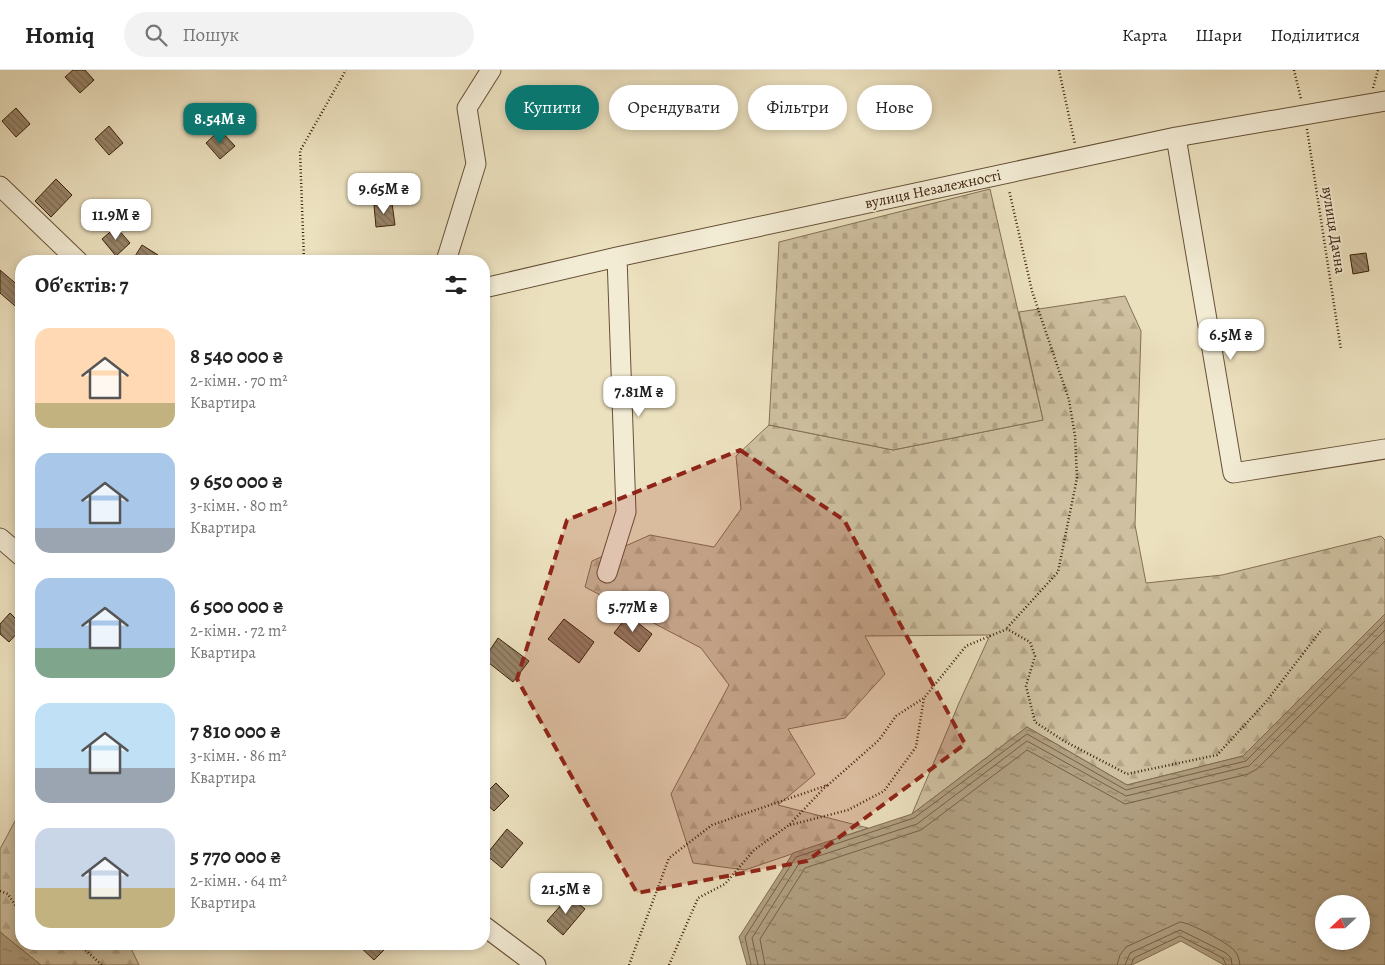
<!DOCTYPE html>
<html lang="uk">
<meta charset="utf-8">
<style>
:root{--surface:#fff;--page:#f2f2f2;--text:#222;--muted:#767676;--line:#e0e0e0;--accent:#0f766e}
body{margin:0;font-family:Alegreya,serif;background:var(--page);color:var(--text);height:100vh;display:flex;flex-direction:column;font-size:19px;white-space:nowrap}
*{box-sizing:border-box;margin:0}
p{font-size:16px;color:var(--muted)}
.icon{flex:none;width:28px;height:28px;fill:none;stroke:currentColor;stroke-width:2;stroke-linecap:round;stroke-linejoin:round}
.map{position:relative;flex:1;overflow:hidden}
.sheet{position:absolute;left:15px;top:185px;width:475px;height:695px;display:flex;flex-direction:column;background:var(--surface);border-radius:20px;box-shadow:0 2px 8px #0003}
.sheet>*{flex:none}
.top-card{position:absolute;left:505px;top:15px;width:475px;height:45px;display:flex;gap:10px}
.needle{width:32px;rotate:248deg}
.controls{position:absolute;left:1315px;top:825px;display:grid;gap:10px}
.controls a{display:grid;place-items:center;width:55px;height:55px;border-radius:50%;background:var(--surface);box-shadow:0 2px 8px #0003;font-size:25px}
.price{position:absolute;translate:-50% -42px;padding:0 11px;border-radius:10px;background:#fff;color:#222;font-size:16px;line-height:32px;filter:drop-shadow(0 1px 2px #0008)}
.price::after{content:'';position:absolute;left:50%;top:30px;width:15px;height:11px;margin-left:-8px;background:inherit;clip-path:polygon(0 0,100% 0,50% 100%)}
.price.current{background:var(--accent);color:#fff}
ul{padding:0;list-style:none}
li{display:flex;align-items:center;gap:15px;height:125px;padding:0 20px}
li span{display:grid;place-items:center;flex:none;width:140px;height:100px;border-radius:15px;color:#555}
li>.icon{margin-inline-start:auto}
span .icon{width:60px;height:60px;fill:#fffc;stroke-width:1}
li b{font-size:21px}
h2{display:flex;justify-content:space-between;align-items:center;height:60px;padding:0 20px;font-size:21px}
.chip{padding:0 18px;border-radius:22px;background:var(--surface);box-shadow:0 2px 8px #0003;font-size:18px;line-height:45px}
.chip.current{background:var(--accent);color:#fff}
header{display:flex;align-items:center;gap:30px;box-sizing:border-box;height:70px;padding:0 25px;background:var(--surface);border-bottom:1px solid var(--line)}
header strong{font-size:24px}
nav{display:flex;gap:28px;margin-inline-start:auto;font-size:18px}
.search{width:350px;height:45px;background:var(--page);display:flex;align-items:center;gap:12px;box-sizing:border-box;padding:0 18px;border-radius:28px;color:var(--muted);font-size:19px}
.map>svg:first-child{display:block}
.forest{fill:url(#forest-firs);stroke:#847055}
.cemetery{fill:url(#cemetery-stones);stroke:#847055}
.water{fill:url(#water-ripples);stroke:#816c51;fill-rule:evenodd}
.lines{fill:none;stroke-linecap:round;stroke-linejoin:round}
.shore{stroke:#766046;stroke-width:1}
.building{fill:url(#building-back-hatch);stroke:#3b200a}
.minor-casing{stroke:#675037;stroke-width:21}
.path{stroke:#3b200a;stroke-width:2.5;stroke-dasharray:1 2.5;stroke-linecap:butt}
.minor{stroke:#f3ecd5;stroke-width:19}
.marked{fill:#8f2418;fill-opacity:0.2;stroke:#8f2418;stroke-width:4;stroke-dasharray:10 6;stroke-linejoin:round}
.labels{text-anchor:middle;stroke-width:4;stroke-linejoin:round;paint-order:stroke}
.street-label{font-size:15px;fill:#3b200a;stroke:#f3ecd5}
</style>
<header>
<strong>Homiq</strong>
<div class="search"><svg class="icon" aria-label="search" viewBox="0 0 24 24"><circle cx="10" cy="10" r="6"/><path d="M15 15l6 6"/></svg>Пошук</div>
<nav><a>Карта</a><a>Шари</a><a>Поділитися</a></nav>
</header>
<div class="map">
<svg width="1385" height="895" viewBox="0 0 1385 895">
<defs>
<pattern id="forest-firs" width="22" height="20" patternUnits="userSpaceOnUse" patternTransform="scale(1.25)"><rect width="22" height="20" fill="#cec0a0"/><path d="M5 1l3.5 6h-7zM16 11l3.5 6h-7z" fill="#b2a588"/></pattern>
<pattern id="cemetery-stones" width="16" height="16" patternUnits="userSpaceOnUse" patternTransform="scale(1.25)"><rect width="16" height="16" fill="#cec0a0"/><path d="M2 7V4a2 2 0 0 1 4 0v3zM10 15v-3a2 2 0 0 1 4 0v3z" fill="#b2a588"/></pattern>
<pattern id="water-ripples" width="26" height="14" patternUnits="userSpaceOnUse" patternTransform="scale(1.25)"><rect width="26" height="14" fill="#b09f81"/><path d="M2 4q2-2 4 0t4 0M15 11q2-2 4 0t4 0" fill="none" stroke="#908168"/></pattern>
<pattern id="building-back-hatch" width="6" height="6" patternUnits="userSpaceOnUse" patternTransform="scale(1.25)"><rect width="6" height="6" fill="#978468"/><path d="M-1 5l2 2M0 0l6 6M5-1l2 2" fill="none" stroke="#7c6c54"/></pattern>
</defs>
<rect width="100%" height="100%" fill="#ece1bf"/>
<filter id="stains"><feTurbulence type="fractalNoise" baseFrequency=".004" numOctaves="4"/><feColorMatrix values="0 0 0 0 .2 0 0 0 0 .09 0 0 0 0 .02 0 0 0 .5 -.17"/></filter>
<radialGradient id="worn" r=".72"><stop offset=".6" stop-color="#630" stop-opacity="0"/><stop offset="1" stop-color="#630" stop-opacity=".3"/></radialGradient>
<path class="forest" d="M 1125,226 L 1141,261 L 1135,455 L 1146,513 L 1222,505 L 1381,466 L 1385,470 L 1385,544 L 1243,686 L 1127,715 L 1027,657 L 912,744 L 959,633 L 990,565 L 865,566 L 885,604 L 845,648 L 788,659 L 815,704 L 778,735 L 868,758 L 745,800 L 693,793 L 671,724 L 729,615 L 701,578 L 585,517 L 592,491 L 650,465 L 714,477 L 741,439 L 736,386 L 769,355 L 893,380 L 1043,350 L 1019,242 Z
M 21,740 L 21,874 L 129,874 L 139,895 L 41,895 L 0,862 L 0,779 Z"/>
<path class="cemetery" d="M 990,119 L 1043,350 L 893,380 L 769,355 L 779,172 Z"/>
<path class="water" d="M 1385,544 L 1385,895 L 1224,895 L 1181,871 L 1132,895 L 747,895 L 739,867 L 793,783 L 912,744 L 1027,657 L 1127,715 L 1243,686 ZM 1324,834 L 1361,834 L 1361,871 L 1324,871 Z
M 0,862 L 41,895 L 0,895 Z"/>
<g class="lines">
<path class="shore" d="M 751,895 L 745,867 L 796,787 L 914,748 L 1027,664 L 1126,720 L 1246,691 L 1385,551
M 758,895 L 752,868 L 800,792 L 917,754 L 1027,671 L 1126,726 L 1249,696 L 1385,560
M 765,895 L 760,869 L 805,798 L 921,760 L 1027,680 L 1125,734 L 1248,704 L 1257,699 L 1385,571
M 1117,895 L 1120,885 L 1126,877 L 1180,852 C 1191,853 1226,872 1234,880 C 1238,884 1239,889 1240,895
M 1125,895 L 1130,883 L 1180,860 L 1226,883 L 1231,888 L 1232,895
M 1131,895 L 1134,888 L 1180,866 L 1223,888 L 1226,895"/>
</g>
<path class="building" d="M 73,0 L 85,0 L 94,10 L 80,23 L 65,7 Z
M 16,38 L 30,54 L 16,67 L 2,51 Z
M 109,56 L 123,73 L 109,85 L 95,69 Z
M 220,60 L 235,76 L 220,89 L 206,73 Z
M 56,109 L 72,125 L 51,147 L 35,131 Z
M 392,133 L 395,155 L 376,157 L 374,135 Z
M 116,157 L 130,173 L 116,186 L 102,169 Z
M 142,175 L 158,185 L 154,191 L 132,191 Z
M 1366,183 L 1369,201 L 1353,204 L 1350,185 Z
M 0,200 L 21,218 L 21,241 L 0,223 Z
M 10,543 L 21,554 L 21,559 L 9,572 L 0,564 L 0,554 Z
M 628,545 L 652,564 L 639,582 L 614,563 Z
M 564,549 L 594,572 L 579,593 L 548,569 Z
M 498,568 L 529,591 L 513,612 L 484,589 Z
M 496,713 L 509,726 L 494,741 L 484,732 L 484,725 Z
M 507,759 L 523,773 L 502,798 L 486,785 Z
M 569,826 L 585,839 L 563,865 L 547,851 Z
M 357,874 L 390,874 L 374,890 Z"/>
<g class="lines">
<defs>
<path id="minor" d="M 1176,67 L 1233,403 L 1385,379
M 0,116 L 78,191
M 446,191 L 476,94 L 467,38 L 491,0
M 484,218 L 617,187 L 1176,67 L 1385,31
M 0,468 L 21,486
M 607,503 L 626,442 L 617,187
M 484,856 L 536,895"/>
</defs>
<use href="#minor" class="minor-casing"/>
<path class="path" d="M 1059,0 L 1075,74
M 1294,0 L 1301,29
M 1373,18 L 1378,0
M 1307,59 L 1341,280
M 304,191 L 300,81 L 346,0
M 1007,558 L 1058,502 L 1077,408 L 1075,366 L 1069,330 L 1032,221 L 1009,120
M 790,755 L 848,740 L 884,721 L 916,677 L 924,628
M 0,821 L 8,824 L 21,844
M 59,874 L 68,879 L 84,879 L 102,895
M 629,895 L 669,788 L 712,755 L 828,715 L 879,670 L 896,646 L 924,628 L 966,576 L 1007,559 L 1030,572 L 1035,586 L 1026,616 L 1035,652 L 1064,671 L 1127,704 L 1217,685 L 1265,633 L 1322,559
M 669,895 L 698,828 L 725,814 L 754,780 L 789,755 L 827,715"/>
<use href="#minor" class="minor"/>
</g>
<path class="marked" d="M 740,380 L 844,450 L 965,674 L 807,791 L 637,823 L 517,609 L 567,450 Z"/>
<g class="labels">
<g class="street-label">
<text transform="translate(933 119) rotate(-12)" y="5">вулиця Незалежності</text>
<text transform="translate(1334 160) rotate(81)" y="5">вулиця Дачна</text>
</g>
</g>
<rect width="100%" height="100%" filter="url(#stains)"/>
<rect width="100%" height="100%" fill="url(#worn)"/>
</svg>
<div class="controls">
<a><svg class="needle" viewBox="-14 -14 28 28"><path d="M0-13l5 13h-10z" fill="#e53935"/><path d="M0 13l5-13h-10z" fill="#767676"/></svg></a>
</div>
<b class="price current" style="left:220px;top:75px">8.54M ₴</b>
<b class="price" style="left:384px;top:145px">9.65M ₴</b>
<b class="price" style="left:116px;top:171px">11.9M ₴</b>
<b class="price" style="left:1231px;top:291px">6.5M ₴</b>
<b class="price" style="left:639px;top:348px">7.81M ₴</b>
<b class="price" style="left:633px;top:563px">5.77M ₴</b>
<b class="price" style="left:566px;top:845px">21.5M ₴</b>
<div class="top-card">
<a class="chip current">Купити</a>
<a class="chip">Орендувати</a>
<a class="chip">Фільтри</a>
<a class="chip">Нове</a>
</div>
<section class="sheet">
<h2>Об’єктів: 7<svg class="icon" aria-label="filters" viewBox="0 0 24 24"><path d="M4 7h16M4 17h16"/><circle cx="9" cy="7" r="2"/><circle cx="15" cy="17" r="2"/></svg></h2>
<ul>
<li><span style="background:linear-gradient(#ffd9b3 75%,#c2b280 0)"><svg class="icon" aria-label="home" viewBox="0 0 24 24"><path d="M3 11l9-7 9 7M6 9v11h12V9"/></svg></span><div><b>8 540 000 ₴</b><p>2-кімн. · 70 m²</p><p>Квартира</p></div></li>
<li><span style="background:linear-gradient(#a9c7e8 75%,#9aa5b1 0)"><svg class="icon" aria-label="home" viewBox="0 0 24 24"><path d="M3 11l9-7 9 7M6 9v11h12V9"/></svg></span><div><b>9 650 000 ₴</b><p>3-кімн. · 80 m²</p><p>Квартира</p></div></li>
<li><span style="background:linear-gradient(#a9c7e8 70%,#7fa58c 0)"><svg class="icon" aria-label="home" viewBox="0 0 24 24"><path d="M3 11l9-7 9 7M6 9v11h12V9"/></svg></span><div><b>6 500 000 ₴</b><p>2-кімн. · 72 m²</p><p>Квартира</p></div></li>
<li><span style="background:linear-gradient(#bfe0f5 65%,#9aa5b1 0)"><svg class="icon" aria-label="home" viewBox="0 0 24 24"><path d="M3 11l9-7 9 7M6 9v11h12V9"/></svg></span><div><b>7 810 000 ₴</b><p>3-кімн. · 86 m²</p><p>Квартира</p></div></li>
<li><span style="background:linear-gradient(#c9d6e8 60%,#c2b280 0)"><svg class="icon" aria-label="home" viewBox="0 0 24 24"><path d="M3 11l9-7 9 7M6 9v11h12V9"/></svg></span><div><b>5 770 000 ₴</b><p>2-кімн. · 64 m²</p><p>Квартира</p></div></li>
</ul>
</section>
</div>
